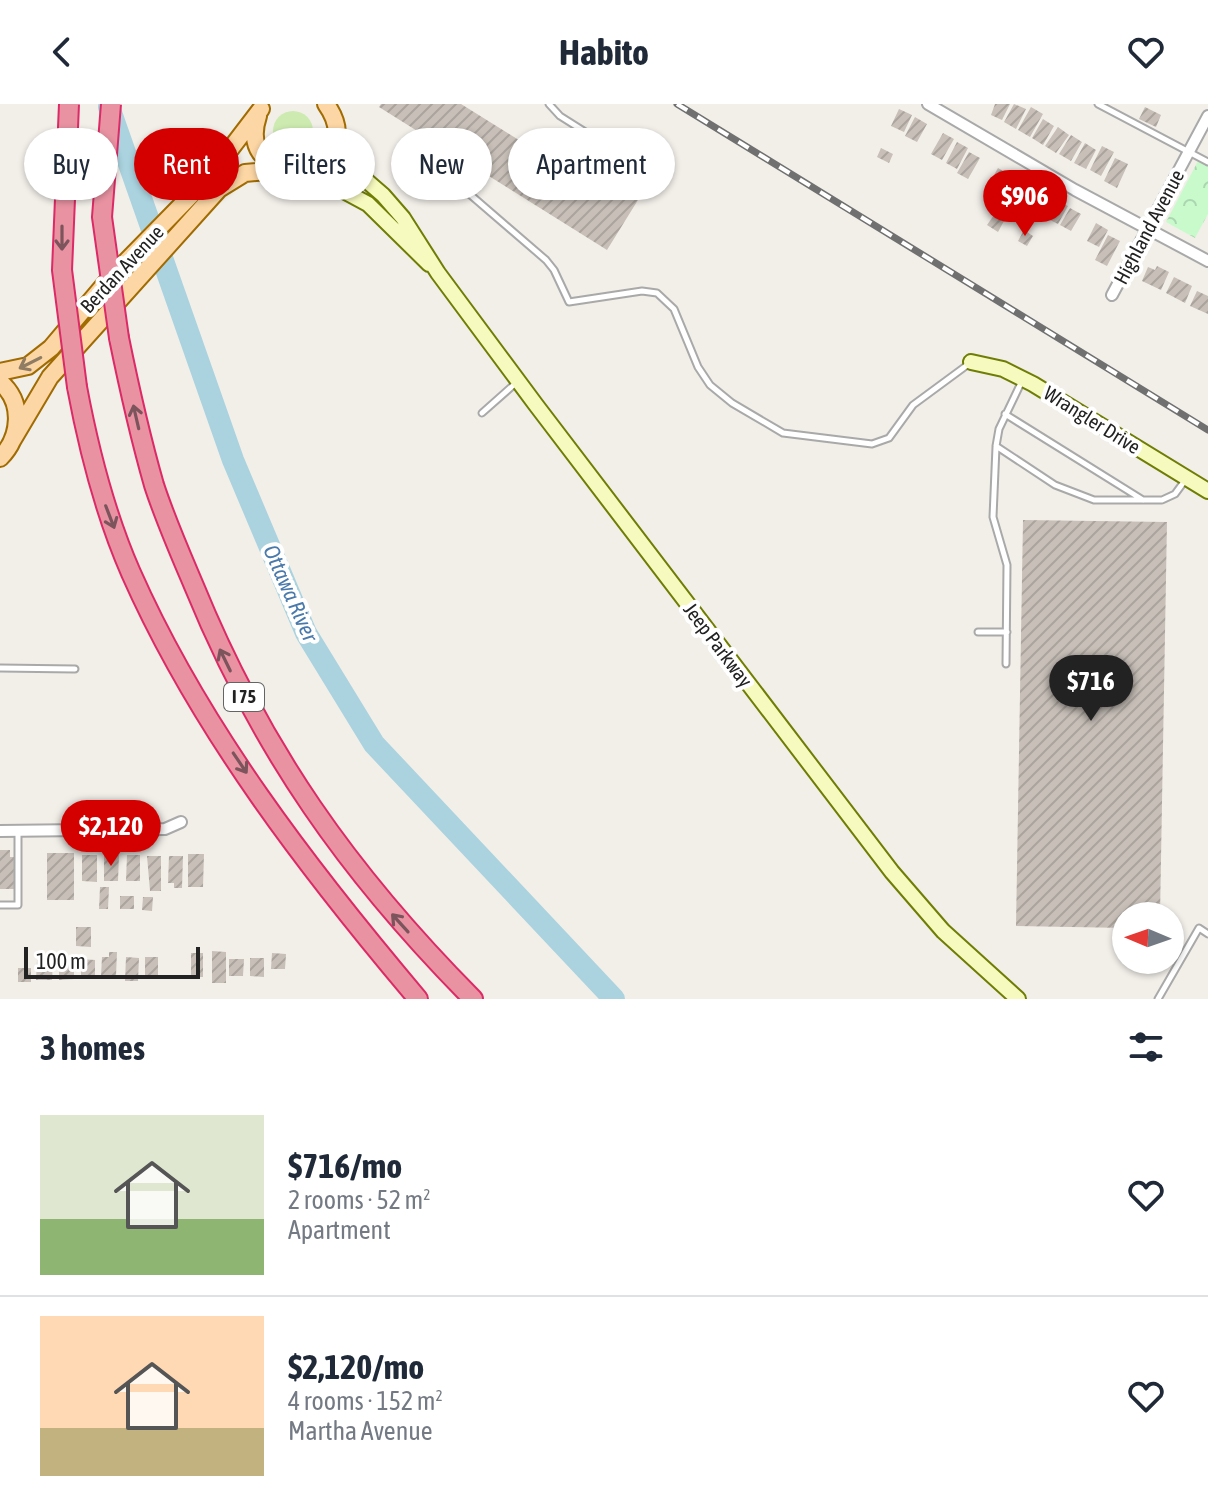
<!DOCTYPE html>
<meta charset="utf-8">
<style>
:root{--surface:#fff;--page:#f6f6f7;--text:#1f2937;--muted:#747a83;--line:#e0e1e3;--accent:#d40000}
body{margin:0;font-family:"Asap Condensed",sans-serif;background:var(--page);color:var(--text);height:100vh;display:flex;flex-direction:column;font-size:30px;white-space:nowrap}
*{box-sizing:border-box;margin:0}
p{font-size:26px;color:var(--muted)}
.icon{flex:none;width:44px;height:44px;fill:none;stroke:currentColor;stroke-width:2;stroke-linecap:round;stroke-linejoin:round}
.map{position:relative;height:895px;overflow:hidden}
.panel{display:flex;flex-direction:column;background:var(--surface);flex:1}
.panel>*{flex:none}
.top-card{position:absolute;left:24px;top:24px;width:800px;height:72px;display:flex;gap:16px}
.needle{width:52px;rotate:272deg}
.controls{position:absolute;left:1112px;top:798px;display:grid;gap:16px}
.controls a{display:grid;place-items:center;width:72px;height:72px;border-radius:50%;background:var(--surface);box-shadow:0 2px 6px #0004;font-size:40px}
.scale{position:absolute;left:24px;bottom:20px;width:176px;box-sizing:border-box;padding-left:8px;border:4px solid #222;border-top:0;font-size:22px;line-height:28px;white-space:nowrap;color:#222;-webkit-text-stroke:6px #fff;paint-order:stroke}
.price{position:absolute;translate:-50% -68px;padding:0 18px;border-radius:28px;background:var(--accent);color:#fff;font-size:26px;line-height:52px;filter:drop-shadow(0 2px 4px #0008)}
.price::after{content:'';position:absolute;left:50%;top:48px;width:24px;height:18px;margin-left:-12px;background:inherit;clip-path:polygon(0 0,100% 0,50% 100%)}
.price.active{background:#222;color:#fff}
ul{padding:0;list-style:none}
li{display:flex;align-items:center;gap:24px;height:200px;padding:0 40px}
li+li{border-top:2px solid var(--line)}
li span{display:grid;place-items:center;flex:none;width:224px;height:160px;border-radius:0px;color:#555}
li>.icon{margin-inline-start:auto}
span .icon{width:96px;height:96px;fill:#fffc;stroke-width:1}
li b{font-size:34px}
h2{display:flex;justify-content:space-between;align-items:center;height:96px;padding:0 40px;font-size:34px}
.chip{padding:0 28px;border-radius:36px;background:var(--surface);box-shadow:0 2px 6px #0004;font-size:28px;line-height:72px}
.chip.active{background:var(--accent);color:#fff}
header{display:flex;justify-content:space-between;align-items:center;height:104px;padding:0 40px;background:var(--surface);font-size:36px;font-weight:700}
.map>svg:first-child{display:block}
.grass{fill:#cdebb0}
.park{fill:url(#park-crowns)}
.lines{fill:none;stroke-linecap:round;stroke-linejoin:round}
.river{stroke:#aad3df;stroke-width:22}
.building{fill:url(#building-hatch)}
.lane-casing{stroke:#a9a9a9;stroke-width:9}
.street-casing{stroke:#a9a9a9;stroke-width:14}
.secondary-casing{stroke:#707d05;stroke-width:18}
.primary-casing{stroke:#a06b00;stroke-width:20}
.highway-casing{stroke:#dc2a67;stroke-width:22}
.lane{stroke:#fff;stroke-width:5}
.street{stroke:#fff;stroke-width:10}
.secondary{stroke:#f7fabf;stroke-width:14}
.primary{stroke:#fcd6a4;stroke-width:16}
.highway{stroke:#e892a2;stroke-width:18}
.rail-casing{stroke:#707070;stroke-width:7}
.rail{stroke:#fff;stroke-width:4;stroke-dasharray:12;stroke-linecap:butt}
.highway-bridge-casing{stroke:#dc2a67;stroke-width:22;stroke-linecap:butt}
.highway-bridge{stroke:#e892a2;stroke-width:18}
.oneway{stroke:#7b545c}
.oneway2{stroke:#8f7c63}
.labels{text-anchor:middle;stroke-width:8;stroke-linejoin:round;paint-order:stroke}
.shield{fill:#fff;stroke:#646464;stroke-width:2}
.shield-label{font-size:18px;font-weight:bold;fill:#222}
.street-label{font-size:20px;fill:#222;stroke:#fff}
.water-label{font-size:22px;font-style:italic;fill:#4a7aab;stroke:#fff}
</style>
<header><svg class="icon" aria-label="back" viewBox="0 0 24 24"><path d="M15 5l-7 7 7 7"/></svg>Habito<svg class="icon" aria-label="heart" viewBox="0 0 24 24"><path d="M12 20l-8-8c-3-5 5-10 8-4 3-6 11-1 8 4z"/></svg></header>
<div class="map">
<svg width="1208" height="895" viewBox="0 0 1208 895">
<defs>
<pattern id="park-crowns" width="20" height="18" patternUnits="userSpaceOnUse" patternTransform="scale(2)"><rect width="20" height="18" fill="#c8facc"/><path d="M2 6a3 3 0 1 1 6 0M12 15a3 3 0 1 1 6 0" fill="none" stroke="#acd6af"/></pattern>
<pattern id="building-hatch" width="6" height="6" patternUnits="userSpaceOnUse" patternTransform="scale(2)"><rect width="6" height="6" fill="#c7bfb8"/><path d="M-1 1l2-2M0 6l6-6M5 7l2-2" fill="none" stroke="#aba49e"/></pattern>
</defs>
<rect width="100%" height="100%" fill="#f2efe9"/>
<path class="grass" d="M273 27a20 20 0 1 1 40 0a20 20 0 1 1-40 0Z"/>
<path class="park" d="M 1198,57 L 1208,62 L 1208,110 L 1195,134 L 1166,118 Z"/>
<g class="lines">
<path class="river" d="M 109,3 L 233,356 L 306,529 L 374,640 L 614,895"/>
</g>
<path class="building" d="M 381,0 L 461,0 L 575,71 L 581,62 L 609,79 L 636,36 L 664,54 L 607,146 L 379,3 Z
M 995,0 L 1010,0 L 1002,16 L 991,11 Z
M 1014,0 L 1026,5 L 1016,25 L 1004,18 Z
M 1031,3 L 1043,10 L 1030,33 L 1018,26 Z
M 1145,3 L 1161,11 L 1156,23 L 1139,15 Z
M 899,5 L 912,11 L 904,28 L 891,22 Z
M 915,13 L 927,20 L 917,38 L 905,32 Z
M 1043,15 L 1054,22 L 1043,41 L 1032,34 Z
M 1058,23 L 1069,31 L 1056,49 L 1045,42 Z
M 943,29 L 954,35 L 942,56 L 931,50 Z
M 1071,31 L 1082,38 L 1071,57 L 1059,50 Z
M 957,38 L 968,44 L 957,65 L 946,59 Z
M 1085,39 L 1096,46 L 1086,65 L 1074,59 Z
M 1102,42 L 1114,48 L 1101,72 L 1090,66 Z
M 881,44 L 893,50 L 889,59 L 877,53 Z
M 969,48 L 980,54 L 968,75 L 957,69 Z
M 1115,54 L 1128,60 L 1117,84 L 1104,77 Z
M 998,64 L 1010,71 L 998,92 L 986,85 Z
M 1012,73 L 1024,79 L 1014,97 L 1002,90 Z
M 1025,80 L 1038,86 L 1028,104 L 1016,98 Z
M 1041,89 L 1053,95 L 1044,113 L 1032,106 Z
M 1055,96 L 1068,102 L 1058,120 L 1046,114 Z
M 1070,104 L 1081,110 L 1071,127 L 1060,121 Z
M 994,111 L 1004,117 L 998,128 L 987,121 Z
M 1096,119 L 1108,126 L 1099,143 L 1087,137 Z
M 1024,126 L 1033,132 L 1027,142 L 1018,137 Z
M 1108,131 L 1120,137 L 1107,162 L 1095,156 Z
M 1157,162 L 1169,168 L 1161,186 L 1142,177 L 1148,163 L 1155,166 Z
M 1174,173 L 1192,182 L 1185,199 L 1166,189 Z
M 1197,187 L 1208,192 L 1208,210 L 1190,202 Z
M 1023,416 L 1167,418 L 1160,812 L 1126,812 L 1126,824 L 1016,822 Z
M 0,746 L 10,746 L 10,753 L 15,753 L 15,785 L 0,785 Z
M 47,749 L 74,749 L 74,796 L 47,796 Z
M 188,750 L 204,750 L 203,783 L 188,783 Z
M 82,751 L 97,751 L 97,778 L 82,777 Z
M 104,751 L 119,751 L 118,777 L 104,777 Z
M 127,751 L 140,751 L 140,777 L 126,777 Z
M 147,752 L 161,752 L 161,787 L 150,787 Z
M 169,752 L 183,752 L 182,784 L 174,784 L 174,779 L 168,779 Z
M 100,783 L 109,783 L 108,805 L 99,805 Z
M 120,792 L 134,792 L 134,805 L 120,805 Z
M 143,793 L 153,793 L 152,807 L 142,806 Z
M 76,823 L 91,823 L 91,843 L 76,842 Z
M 212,847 L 226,848 L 226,879 L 212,879 Z
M 109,848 L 117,848 L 116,872 L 101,872 L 102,853 L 109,853 Z
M 191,849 L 203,849 L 203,873 L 191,873 Z
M 272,849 L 286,850 L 285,865 L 271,865 Z
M 126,853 L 139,854 L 138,877 L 125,877 Z
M 145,853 L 158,853 L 158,874 L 145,874 Z
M 250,854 L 264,854 L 264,873 L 250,872 Z
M 81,855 L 95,856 L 95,873 L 81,873 Z
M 229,855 L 244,855 L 243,872 L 229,872 Z
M 37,856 L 53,856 L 52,876 L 36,876 Z
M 59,856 L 74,856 L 74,875 L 59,876 Z
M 18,864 L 31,864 L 31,878 L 18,878 Z"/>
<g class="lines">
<defs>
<path id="lane" d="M 549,0 L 560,12 L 625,53
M 1098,0 L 1208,58
M 420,65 L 459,81 L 546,156 L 554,166 L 569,198 L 642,187 L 657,189 L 674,205 L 698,263 L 710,281 L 732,299 L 783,329 L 872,340 L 889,334 L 913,301 L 970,259
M 1021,279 L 999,325 L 996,342 L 1055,381 L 1094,396 L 1162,396 L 1175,390 L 1186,375
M 482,309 L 517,278
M 1005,310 L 1143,396
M 996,343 L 993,413 L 1007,461 L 1006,560
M 978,528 L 1007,528
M 0,564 L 75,565
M 0,801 L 18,801 L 18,728
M 1158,895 L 1199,824 L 1208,830"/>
<path id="street" d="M 928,0 L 1075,86 L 1208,157
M 1112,191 L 1208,12
M 0,727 L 165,725 L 181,718"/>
<path id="secondary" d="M 335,27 L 353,65 L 383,91 L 403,114 L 438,169 L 536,301 L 892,768 L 943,827 L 1018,895
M 303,65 L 368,100 L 429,160
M 971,258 L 1003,265 L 1033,280 L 1208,387"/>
<path id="primary" d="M 258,12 C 232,91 376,71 326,0
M 0,268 L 28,262 L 51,244 L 111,173 L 209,73 L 261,5
M 0,278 C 24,298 21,333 0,354
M 12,337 L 50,273 L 219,85 L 245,69 L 290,65"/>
<path id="highway" d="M 119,234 C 129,283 140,332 154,381 C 165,415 180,449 194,482 C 261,646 349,770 473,895
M 77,283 C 89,347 105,410 131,469 C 200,625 309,766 418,895"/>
</defs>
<use href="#lane" class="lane-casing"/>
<use href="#street" class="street-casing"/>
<use href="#secondary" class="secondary-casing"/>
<use href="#primary" class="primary-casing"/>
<use href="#highway" class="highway-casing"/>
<use href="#lane" class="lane"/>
<use href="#street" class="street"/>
<use href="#secondary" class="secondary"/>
<use href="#primary" class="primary"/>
<use href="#highway" class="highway"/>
<defs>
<path id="rail" d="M 677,0 L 1208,326"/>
</defs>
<use href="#rail" class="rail-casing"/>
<use href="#rail" class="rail"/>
<defs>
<path id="highway-bridge" d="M 69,0 L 62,166 L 77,283
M 111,0 L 102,113 L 119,234"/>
</defs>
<use href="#highway-bridge" class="highway-bridge-casing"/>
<use href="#highway-bridge" class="highway-bridge"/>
</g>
<defs><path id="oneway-shaft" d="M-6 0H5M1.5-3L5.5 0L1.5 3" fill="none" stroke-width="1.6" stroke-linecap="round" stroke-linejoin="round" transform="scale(2)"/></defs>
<g class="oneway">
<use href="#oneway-shaft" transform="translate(62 134) rotate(90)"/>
<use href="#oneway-shaft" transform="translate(136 313) rotate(-103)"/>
<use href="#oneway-shaft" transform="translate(110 413) rotate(69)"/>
<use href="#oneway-shaft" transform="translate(225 556) rotate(-116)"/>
<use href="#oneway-shaft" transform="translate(240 659) rotate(56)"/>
<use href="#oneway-shaft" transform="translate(400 819) rotate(-132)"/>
</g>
<use class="oneway2" href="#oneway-shaft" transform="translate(30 259) rotate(153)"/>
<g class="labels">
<rect class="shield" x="224" y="579" width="40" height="28" rx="6"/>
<g class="shield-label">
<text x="244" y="599">I 75</text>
</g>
<g class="street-label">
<text transform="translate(1149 123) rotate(-62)" y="7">Highland Avenue</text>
<text transform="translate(122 165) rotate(-47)" y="7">Berdan Avenue</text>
<text transform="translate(1092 316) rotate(32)" y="7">Wrangler Drive</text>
<text transform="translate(718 541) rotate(53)" y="7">Jeep Parkway</text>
</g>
<g class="water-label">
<text transform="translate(291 489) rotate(66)" y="8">Ottawa River</text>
</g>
</g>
</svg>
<div class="controls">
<a><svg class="needle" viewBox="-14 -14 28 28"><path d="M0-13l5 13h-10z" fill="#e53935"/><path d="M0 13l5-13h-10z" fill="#747a83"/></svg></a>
</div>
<div class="scale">100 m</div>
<b class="price" style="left:1025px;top:134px">$906</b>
<b class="price active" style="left:1091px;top:619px">$716</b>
<b class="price" style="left:111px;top:764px">$2,120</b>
<div class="top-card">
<a class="chip">Buy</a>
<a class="chip active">Rent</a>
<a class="chip">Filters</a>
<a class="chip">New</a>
<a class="chip">Apartment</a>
</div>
</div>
<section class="panel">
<h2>3 homes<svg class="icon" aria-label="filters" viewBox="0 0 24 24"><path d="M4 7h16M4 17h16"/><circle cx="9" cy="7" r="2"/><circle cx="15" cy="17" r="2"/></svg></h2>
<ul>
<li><span style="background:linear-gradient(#dfe7d0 65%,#8fb573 0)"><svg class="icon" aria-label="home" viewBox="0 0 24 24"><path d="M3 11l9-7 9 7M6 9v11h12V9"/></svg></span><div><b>$716/mo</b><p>2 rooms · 52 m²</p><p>Apartment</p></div><svg class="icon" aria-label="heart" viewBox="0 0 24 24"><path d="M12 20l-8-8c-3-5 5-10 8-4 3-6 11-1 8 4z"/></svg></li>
<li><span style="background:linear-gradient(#ffd9b3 70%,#c2b280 0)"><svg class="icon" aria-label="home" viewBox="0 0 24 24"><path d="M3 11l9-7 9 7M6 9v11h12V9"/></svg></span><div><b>$2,120/mo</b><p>4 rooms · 152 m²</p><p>Martha Avenue</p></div><svg class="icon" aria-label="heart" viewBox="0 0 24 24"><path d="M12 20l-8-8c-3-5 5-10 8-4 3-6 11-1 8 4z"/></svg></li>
</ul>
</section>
